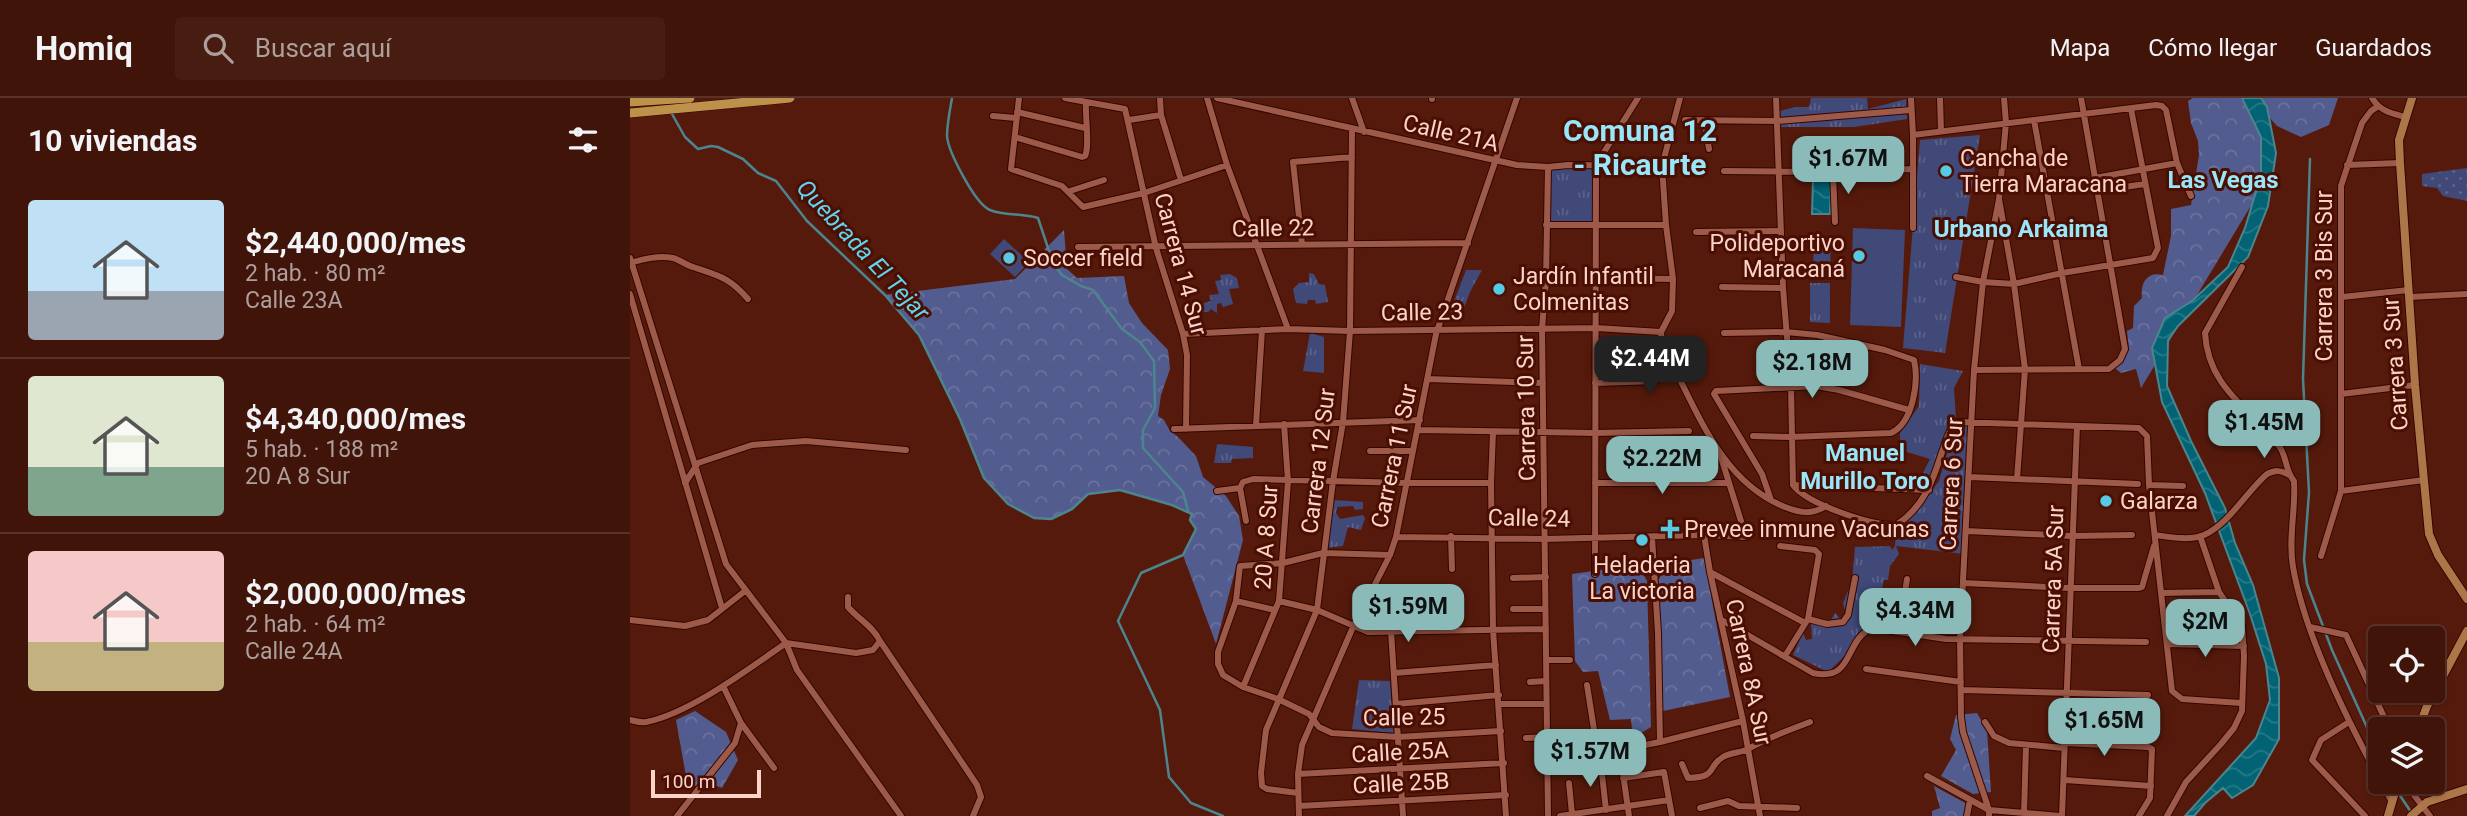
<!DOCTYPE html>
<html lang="es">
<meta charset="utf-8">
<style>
:root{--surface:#401409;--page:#471d12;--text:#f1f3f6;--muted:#ae9e9c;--line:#59332a;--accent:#8bbbb9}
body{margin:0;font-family:Roboto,sans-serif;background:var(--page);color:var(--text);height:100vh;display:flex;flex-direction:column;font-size:26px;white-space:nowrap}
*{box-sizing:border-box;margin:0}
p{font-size:23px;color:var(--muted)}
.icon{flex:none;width:38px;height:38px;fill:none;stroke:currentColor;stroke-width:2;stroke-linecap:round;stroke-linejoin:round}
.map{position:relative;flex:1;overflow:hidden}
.drawer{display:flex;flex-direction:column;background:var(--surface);width:630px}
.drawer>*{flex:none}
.buttons{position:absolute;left:1738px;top:528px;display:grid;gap:14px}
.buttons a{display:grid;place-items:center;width:77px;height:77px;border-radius:7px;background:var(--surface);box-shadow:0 2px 5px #0004,0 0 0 2px var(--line);font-size:35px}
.scale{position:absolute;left:21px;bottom:18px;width:110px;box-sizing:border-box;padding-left:7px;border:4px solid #fbd3c9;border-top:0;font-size:19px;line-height:24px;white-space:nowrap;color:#fbd3c9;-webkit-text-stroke:5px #4a0e02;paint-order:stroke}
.price{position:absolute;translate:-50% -60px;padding:0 16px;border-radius:14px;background:var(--accent);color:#111;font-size:23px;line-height:46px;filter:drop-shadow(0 2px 4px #0008)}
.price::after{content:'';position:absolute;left:50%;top:42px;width:21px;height:16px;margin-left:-10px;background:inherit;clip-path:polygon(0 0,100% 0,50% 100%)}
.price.selected{background:#222;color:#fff}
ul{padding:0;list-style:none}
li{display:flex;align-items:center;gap:21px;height:175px;padding:0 28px}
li+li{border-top:2px solid var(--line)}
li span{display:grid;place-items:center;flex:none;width:196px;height:140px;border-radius:7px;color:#555}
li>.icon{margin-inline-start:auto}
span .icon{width:84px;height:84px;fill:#fffc;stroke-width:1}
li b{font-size:30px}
h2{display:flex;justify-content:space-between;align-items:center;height:84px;padding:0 28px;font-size:30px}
header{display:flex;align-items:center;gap:42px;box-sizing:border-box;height:98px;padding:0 35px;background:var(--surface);border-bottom:2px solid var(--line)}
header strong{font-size:33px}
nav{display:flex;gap:38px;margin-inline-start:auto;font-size:24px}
.search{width:490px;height:63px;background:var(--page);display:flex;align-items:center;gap:18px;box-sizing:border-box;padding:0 24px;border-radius:7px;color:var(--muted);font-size:26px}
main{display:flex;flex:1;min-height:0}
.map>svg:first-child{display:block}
.grass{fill:url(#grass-dots)}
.forest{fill:url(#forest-crowns)}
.park{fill:url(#park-tufts)}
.pitch{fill:#404978}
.water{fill:url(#water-waves);stroke:#4c858e;stroke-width:2}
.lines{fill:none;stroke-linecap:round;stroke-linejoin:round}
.stream{stroke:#4c858e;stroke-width:2.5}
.street-casing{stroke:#330600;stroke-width:8}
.secondary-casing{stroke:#330600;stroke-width:10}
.primary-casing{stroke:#330600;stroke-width:10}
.street{stroke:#9d5a49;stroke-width:6}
.secondary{stroke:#ad7649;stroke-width:8}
.primary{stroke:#bd914a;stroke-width:9}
.poi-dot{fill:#57c9e2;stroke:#4a0e02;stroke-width:2.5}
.labels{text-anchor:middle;stroke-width:6;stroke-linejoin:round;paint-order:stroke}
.street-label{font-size:23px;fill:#fbd3c9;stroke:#4a0e02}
.poi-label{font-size:23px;fill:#fbd3c9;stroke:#4a0e02;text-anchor:start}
.neighbourhood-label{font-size:24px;font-weight:bold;fill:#99e6f9;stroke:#4a0e02}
.water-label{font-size:24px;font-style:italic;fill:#60d5ef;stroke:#4a0e02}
.district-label{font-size:30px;font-weight:bold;fill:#99e6f9;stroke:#4a0e02}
</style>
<header>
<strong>Homiq</strong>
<div class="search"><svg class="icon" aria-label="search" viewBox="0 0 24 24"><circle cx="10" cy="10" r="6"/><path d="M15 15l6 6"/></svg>Buscar aquí</div>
<nav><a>Mapa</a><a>Cómo llegar</a><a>Guardados</a></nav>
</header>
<main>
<section class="drawer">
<h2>10 viviendas<svg class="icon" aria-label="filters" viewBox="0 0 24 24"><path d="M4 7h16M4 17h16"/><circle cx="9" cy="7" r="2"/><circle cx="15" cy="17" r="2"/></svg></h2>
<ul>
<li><span style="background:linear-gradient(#bfe0f5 65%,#9aa5b1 0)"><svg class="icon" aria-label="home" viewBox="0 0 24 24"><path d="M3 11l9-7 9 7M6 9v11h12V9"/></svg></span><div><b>$2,440,000/mes</b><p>2 hab. · 80 m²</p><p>Calle 23A</p></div></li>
<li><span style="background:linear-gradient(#dfe7d0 65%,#7fa58c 0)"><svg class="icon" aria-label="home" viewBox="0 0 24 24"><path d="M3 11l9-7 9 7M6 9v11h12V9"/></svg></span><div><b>$4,340,000/mes</b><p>5 hab. · 188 m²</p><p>20 A 8 Sur</p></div></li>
<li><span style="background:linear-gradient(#f6c9c9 65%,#c2b280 0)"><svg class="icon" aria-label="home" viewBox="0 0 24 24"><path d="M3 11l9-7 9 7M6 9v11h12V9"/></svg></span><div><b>$2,000,000/mes</b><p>2 hab. · 64 m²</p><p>Calle 24A</p></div></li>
</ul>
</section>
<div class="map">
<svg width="1837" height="718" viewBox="0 0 1837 718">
<defs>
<pattern id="grass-dots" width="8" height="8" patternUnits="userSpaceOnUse" patternTransform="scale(1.75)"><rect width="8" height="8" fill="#404978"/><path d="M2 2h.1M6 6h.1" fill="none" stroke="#5c628a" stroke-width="1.8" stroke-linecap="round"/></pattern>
<pattern id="forest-crowns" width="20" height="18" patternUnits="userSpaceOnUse" patternTransform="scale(1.75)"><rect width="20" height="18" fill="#525c8e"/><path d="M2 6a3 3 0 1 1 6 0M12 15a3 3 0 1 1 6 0" fill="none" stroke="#6c729d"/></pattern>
<pattern id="park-tufts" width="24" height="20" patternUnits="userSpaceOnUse" patternTransform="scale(1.75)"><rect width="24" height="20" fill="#404978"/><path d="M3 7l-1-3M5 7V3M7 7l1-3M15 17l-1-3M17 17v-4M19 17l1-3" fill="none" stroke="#5c628a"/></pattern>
<pattern id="water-waves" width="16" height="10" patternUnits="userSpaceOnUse" patternTransform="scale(1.75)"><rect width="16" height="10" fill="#016374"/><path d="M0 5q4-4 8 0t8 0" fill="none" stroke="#277886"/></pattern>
</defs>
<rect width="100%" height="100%" fill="#561a0c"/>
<path class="grass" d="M 1837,70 L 1837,103 L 1813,98 L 1807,90 L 1792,88 L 1792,76 Z"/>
<path class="forest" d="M 1563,0 L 1612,0 L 1633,42 L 1634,86 L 1511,290 L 1506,271 L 1491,275 L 1485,270 L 1499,252 L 1497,233 L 1503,230 L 1504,208 L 1512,200 C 1510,185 1517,173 1533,177 L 1541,138 L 1541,111 L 1561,107 L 1569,57 L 1568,43 L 1561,25 L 1558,3 Z
M 1622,0 L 1708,0 L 1699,27 L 1671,39 L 1647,28 Z
M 434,132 L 437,171 L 447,180 L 494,178 L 499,205 L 512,225 L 538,252 L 540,271 L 531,297 L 528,318 L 534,322 L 540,333 L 548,339 L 566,358 L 573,379 L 596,398 L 609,418 L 613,442 L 586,546 L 553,457 L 566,431 L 561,423 L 562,416 L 542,406 L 490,392 L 458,396 L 442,411 L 421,421 L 404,420 L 378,406 L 354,380 L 330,321 L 289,237 L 255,197 L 385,181 Z
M 1074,460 L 1100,599 L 1033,613 L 1026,488 L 1036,466 Z
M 1008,467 L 1017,483 L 1021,629 L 1003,640 L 990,641 L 987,633 L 1002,631 L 1001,621 L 980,622 L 968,573 L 953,574 L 945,563 L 942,476 Z
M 65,613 L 96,634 L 108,662 L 92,690 L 74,683 L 67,690 L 56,678 L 46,622 Z
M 1347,615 L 1357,632 L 1361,694 L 1343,696 L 1311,678 L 1326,652 L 1320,641 L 1326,617 Z
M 1304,688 L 1337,706 L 1334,718 L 1302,718 L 1302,713 L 1310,710 Z"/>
<path class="park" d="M 1181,0 L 1237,0 L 1238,11 L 1276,1 L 1277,21 L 1224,29 L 1151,29 L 1150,13 L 1165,9 L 1179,9 Z
M 1350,37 L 1315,255 L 1273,250 L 1290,42 Z
M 921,69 L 964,70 L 965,124 L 919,123 Z
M 836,172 L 852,172 L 840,194 L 829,223 L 817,222 Z
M 679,175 L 684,176 L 689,186 L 695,187 L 698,204 L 686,206 L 685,202 L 678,202 L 677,206 L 666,205 L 663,191 L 669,185 L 679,184 Z
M 600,176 L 607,180 L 609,190 L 599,191 L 603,206 L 593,209 L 591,205 L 587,206 L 587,215 L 581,211 L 578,214 L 572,214 L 571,206 L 581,203 L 579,197 L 589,196 L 585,183 L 591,182 L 590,177 Z
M 1180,185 L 1200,185 L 1200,225 L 1180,224 Z
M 680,235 L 694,239 L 694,275 L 673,273 Z
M 1290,266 L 1333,273 L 1324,290 L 1326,322 L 1319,326 L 1299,382 L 1290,381 L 1300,361 L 1270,352 L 1270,335 L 1289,308 Z
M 1326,326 L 1339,326 L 1334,456 L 1266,448 L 1269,456 L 1260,468 L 1258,482 L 1254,482 L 1252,491 L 1259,494 L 1257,509 L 1242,515 L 1242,523 L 1239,524 L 1238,536 L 1198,574 L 1163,557 L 1173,535 L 1176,542 L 1182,541 L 1181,525 L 1193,528 L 1196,522 L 1201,522 L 1205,515 L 1211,522 L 1216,516 L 1213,505 L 1222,483 L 1225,449 L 1260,448 L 1262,452 L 1265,448 L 1266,432 L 1291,408 L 1309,383 Z
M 587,346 L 623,349 L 623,360 L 602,361 L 601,365 L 584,365 Z
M 702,402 L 733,404 L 733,411 L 725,412 L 723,408 L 707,409 L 706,415 L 710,421 L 733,417 L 735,420 L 731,432 L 718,429 L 713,448 L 695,450 Z
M 1290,518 L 1323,520 L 1323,535 L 1287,534 Z
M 729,582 L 760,583 L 764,635 L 722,631 Z"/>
<path class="pitch" d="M 1304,50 L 1333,52 L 1326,95 L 1302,93 Z
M 1223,130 L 1275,132 L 1271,229 L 1220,227 Z
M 1184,140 L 1201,140 L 1200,174 L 1183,174 Z
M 374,141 L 399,164 L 385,179 L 360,156 Z
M 1313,402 L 1333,413 L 1320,442 L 1300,432 Z"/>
<path class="water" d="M 1612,0 L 1631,0 L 1637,9 L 1646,55 L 1638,108 L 1618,159 L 1548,228 L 1538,242 L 1537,288 L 1561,343 L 1595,410 L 1605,445 L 1623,487 L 1649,580 L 1649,641 L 1623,687 L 1602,700 L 1593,690 L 1575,705 L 1564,718 L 1555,718 L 1626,640 L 1640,602 L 1636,566 L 1620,516 L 1575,395 L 1532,304 L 1522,250 L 1535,220 L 1562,203 L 1598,169 L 1615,130 L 1631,77 L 1631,39 Z
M 1183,82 L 1201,83 L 1200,116 L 1182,116 Z"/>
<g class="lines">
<path class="stream" d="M 322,0 C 320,12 317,26 317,38 C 318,53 345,106 360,112 C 374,118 393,115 408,120 L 423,165 L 432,177 L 451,188 L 463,192 L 492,231 L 510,244 L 524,263 L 525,310 L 513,332 L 513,350 L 553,394 L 558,413
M 42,16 L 55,39 L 68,51 L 81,48 L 88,49 L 113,61 L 128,75 L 146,83 L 177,123 L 255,197 L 289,237 L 330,321 L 354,380 L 378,406 L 404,420 L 421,421 L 442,411 L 458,396 L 490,392 L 542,407 L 562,416 L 560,422 L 566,431 L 553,457 L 511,475 L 488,523 L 530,612 L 539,679 L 561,705 L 593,718
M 1680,61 L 1673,281 L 1679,394 L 1674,462 L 1677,486 L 1702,552 L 1750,658
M 1767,693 L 1781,714"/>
<defs>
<path id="street" d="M 389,0 L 381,71 L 432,88 L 453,109 L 514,95 L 597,67
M 435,0 L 495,11 L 526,150 L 553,236 L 557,257 L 556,331
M 530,0 L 531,17 L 551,82
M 577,0 L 597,67 L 658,231
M 587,0 L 887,67 L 918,69 L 938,67 L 1032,68
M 722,0 L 734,34
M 802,0 L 802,1
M 1050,0 L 1032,68 L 1036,127 L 1043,181 L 1042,213 L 1031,234 L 1032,247 C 1065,305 1087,382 1155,409 C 1170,415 1182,417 1196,408
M 1146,0 L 1153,190 L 1161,289 L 1163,387
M 1281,0 L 1283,37 L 1283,130
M 1310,0 L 1311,33
M 1374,0 L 1376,25 L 1369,101 L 1384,186 L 1395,271 L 1387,381
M 1742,0 C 1750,13 1760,15 1775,19
M 387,14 L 455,30
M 363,18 L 386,20
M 499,22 L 531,17
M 1055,22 L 1147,23 L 1281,12
M 1074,22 L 1079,51
M 1404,22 L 1449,271
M 1283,37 L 1526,7 L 1532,8 L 1536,12 L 1547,65 L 1561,98
M 385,39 L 452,59 L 455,58 C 460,49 455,18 456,5
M 1717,67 L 1770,65
M 1094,73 L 1203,74 L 1283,71
M 1203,74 L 1205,124
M 1465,80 L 1547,65
M 440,93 L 474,82
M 1467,93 L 1515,86
M 916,127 L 1036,127
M 1066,134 L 1151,133
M 672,146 L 663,64 L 722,59
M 448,149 L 838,145
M 0,160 L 96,466 L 156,545 L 167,572 L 271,718
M 0,165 C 14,161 29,157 43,160 C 50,162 56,167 63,169 C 89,178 99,179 118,201
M 1612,169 L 1575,235 C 1578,289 1618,309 1649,348 C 1657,358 1655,373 1664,383 C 1666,411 1658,440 1663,469 C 1675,538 1716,620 1750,682
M 1326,179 L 1353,184 L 1384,186 L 1432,175 L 1523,160 L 1528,150 L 1501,11
M 967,180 L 1043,181
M 1092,189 L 1153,190
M 0,196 L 92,510
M 1712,199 L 1779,192
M 1780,199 L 1837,196
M 1094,235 L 1156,234 L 1187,237 L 1255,252 L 1284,262 C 1289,284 1283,325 1261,335 L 1161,339 L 1123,338
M 553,236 L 658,231 L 720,233 L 966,230 L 1031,234
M 1344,272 L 1479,271 L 1490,262 L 1495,251 L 1451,0
M 798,281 L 913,285
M 965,285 L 1025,283 L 1030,277 L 1036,254
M 1711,296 L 1785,287
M 626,327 L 632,232
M 544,331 L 790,322
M 788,332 L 965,335 L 1059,333
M 863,334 L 861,385 L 863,532 L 876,718
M 740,353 L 783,353
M 1339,379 L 1508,386
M 55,385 L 68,365 L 122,347 L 176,343 L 276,352
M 965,385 L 1098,385
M 1163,387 C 1177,406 1242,428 1266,427 C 1293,410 1303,383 1312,354 C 1316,344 1318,332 1326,324 L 1509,330 L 1517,338 L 1519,387 L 1542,593 L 1552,601 L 1611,605
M 1163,387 L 1299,392
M 1519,387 L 1553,388
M 610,390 L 616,423
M 587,393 L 610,390 L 613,384 L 623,381 L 777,385 L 861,385
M 1711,393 L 1794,382
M 1141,402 L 1132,376 L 1084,296 L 1086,293 L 1186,288 L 1209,292 L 1279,312
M 1336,433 L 1442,438 L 1502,437
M 1074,437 L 1080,474 L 1113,623 L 1130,718
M 1525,437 C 1539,439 1560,443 1574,437 C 1600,425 1616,394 1637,376 C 1646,372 1650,372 1659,377
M 821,438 L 822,471
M 766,439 L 915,441 L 1074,437 L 1116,439 L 1090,356
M 1022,439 L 1028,535 L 1030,644
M 1150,448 L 1185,452 L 1189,456 L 1178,521 L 1155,558
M 760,457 L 693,455 L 653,465 L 610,468 L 606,503 L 588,554 L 588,566 L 593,577 L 613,589 L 648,601 L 679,616 L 689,629 L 702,635 L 768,639 L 871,633
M 1691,458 L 1711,393 L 1711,88 L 1732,25 L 1741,13 L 1747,9
M 1080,474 L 1175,525
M 965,476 L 966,67 L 1008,0
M 883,480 L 916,479
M 1333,485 L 1440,490 L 1509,490 L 1512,489 L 1524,448
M 1531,495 L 1589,494
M 218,499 L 218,509 C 228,521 243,528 250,543 L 347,687 L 351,699 L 343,718
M 606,503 L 645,512
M 649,503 L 687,512 L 738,534 L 916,531
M 883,511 L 915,511
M 1090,521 L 1183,575 C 1225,584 1213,543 1242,530 L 1316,541 L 1516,544
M 1178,521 L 1197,526 L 1213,524 L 1218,517 L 1225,480
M 0,522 L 55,528 L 78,522 L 115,493
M 1680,529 L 1716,537 L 1760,632
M 761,533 L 773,718
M 1269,534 L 1277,481
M 1537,546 L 1614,548
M 917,562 L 940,562
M 1236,571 L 1331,584
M 764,575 L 866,567
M 900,584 L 916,583
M 957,587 L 965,638
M 93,588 L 111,625 L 144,670
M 613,589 L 649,503 L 658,383 L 654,326
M 1332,592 L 1518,597
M 766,606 L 869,597
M 869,606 L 916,606
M 0,622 C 5,623 11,625 16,624 C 59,616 120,570 156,545 L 226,555 L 243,552 L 250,543
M 1355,624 L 1364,638 L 1379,645 L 1434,650
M 1719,624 L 1691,642 L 1682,662 L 1735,718
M 896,640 L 982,637
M 1434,645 L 1518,649 L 1522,651 L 1520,700 L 1509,718
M 1052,666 L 1058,680 C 1089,679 1076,669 1093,659 C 1101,654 1112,655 1120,650 C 1139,639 1159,632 1180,624
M 941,667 L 967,665 L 971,667 L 976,712
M 668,676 L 874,665
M 1297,678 L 1359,712 L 1430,718
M 993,680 L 1034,674 L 1042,718
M 1435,682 L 1521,688
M 1751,684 L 1762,704
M 1774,684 L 1800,718
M 939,685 L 942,716
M 668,695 L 637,691 L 632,688 L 631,675 L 636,632 L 687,512 L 703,383 L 713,324 L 720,233 L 722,31
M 669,708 L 876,697
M 1070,710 L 1098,703 L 1109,708 L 1167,710
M 1394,716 L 1396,647
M 47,718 L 105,645 L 111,625
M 669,718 L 668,676 L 672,647 L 723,529 L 760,457 L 766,439 L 806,236 L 887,0
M 918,718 L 912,231 L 916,182 L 918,69
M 930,718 L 1039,702
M 999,718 L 991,661 L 995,651 L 1030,644 L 1113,623
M 1337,718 L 1340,702
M 1359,718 L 1359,712 L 1333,634 L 1331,619 L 1330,540 L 1344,272 L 1353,184 L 1369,101
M 1432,718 L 1447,328
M 1537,718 L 1556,684 L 1591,646 L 1604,630 L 1612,613 L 1614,558 L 1612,528 L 1589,494 L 1570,438"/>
<path id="secondary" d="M 1782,0 L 1769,42 L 1770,65 L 1785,287 L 1799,436 L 1808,457 L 1837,501
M 1788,632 L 1797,608 L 1837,533
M 1758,718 L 1768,684
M 1781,718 L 1797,704 L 1837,691"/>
<path id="primary" d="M 0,4 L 60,0
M 0,15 L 160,0"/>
</defs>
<use href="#street" class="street-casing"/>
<use href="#secondary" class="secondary-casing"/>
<use href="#primary" class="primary-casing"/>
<use href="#street" class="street"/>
<use href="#secondary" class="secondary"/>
<use href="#primary" class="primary"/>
</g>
<g class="poi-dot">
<circle cx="1316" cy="73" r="7"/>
<circle cx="1229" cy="158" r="7"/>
<circle cx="379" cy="160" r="7"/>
<circle cx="869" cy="191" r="7"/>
<circle cx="1476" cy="403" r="7"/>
<path d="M1036.5 420.5h7v7h7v7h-7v7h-7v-7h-7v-7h7z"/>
<circle cx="1012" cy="442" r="7"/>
</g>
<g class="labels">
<g class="street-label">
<text transform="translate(821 35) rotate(13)" y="8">Calle 21A</text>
<text transform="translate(643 130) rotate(-1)" y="8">Calle 22</text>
<text transform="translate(551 166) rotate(75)" y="8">Carrera 14 Sur</text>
<text transform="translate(1694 178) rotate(-90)" y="8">Carrera 3 Bis Sur</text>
<text transform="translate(792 214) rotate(-1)" y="8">Calle 23</text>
<text transform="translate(1765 266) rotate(-94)" y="8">Carrera 3 Sur</text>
<text transform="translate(896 310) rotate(-91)" y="8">Carrera 10 Sur</text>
<text transform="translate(764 358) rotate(-78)" y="8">Carrera 11 Sur</text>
<text transform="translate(688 363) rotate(-83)" y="8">Carrera 12 Sur</text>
<text transform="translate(1321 386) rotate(-87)" y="8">Carrera 6 Sur</text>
<text transform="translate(899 420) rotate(1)" y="8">Calle 24</text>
<text transform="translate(636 439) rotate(-86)" y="8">20 A 8 Sur</text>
<text transform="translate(1423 481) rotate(-88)" y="8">Carrera 5A Sur</text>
<text transform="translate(1119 574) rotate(78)" y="8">Carrera 8A Sur</text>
<text transform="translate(774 619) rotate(-1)" y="8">Calle 25</text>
<text transform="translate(770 654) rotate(-3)" y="8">Calle 25A</text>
<text transform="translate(771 685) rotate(-3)" y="8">Calle 25B</text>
</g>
<g class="poi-label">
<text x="1330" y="68">Cancha de<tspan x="1330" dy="26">Tierra Maracana</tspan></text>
<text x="1215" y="153" text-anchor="end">Polideportivo<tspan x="1215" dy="26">Maracaná</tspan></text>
<text x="393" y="168">Soccer field</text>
<text x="883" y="186">Jardín Infantil<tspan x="883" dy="26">Colmenitas</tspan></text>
<text x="1490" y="411">Galarza</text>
<text x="1054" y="439">Prevee inmune Vacunas</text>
<text x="1012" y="475" text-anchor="middle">Heladeria<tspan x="1012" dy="26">La victoria</tspan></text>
</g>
<g class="neighbourhood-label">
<text x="1593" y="90">Las Vegas</text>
<text x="1391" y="139">Urbano Arkaima</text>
<text x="1235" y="363">Manuel<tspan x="1235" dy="28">Murillo Toro</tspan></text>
</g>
<g class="water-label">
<text transform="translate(233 152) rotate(47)" y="8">Quebrada El Tejar</text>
</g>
<g class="district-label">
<text x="1010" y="43">Comuna 12<tspan x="1010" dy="34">- Ricaurte</tspan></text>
</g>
</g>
</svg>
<div class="buttons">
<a><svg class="icon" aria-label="locate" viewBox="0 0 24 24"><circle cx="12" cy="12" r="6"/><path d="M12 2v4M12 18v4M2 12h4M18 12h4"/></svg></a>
<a><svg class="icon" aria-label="layers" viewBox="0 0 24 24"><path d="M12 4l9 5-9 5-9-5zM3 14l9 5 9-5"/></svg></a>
</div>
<div class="scale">100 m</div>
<b class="price" style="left:1218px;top:98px">$1.67M</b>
<b class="price selected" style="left:1020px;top:298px">$2.44M</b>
<b class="price" style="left:1182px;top:302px">$2.18M</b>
<b class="price" style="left:1634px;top:362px">$1.45M</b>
<b class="price" style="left:1032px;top:398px">$2.22M</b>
<b class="price" style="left:778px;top:546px">$1.59M</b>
<b class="price" style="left:1285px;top:550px">$4.34M</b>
<b class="price" style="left:1575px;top:561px">$2M</b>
<b class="price" style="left:1474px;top:660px">$1.65M</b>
<b class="price" style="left:960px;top:691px">$1.57M</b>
</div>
</main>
